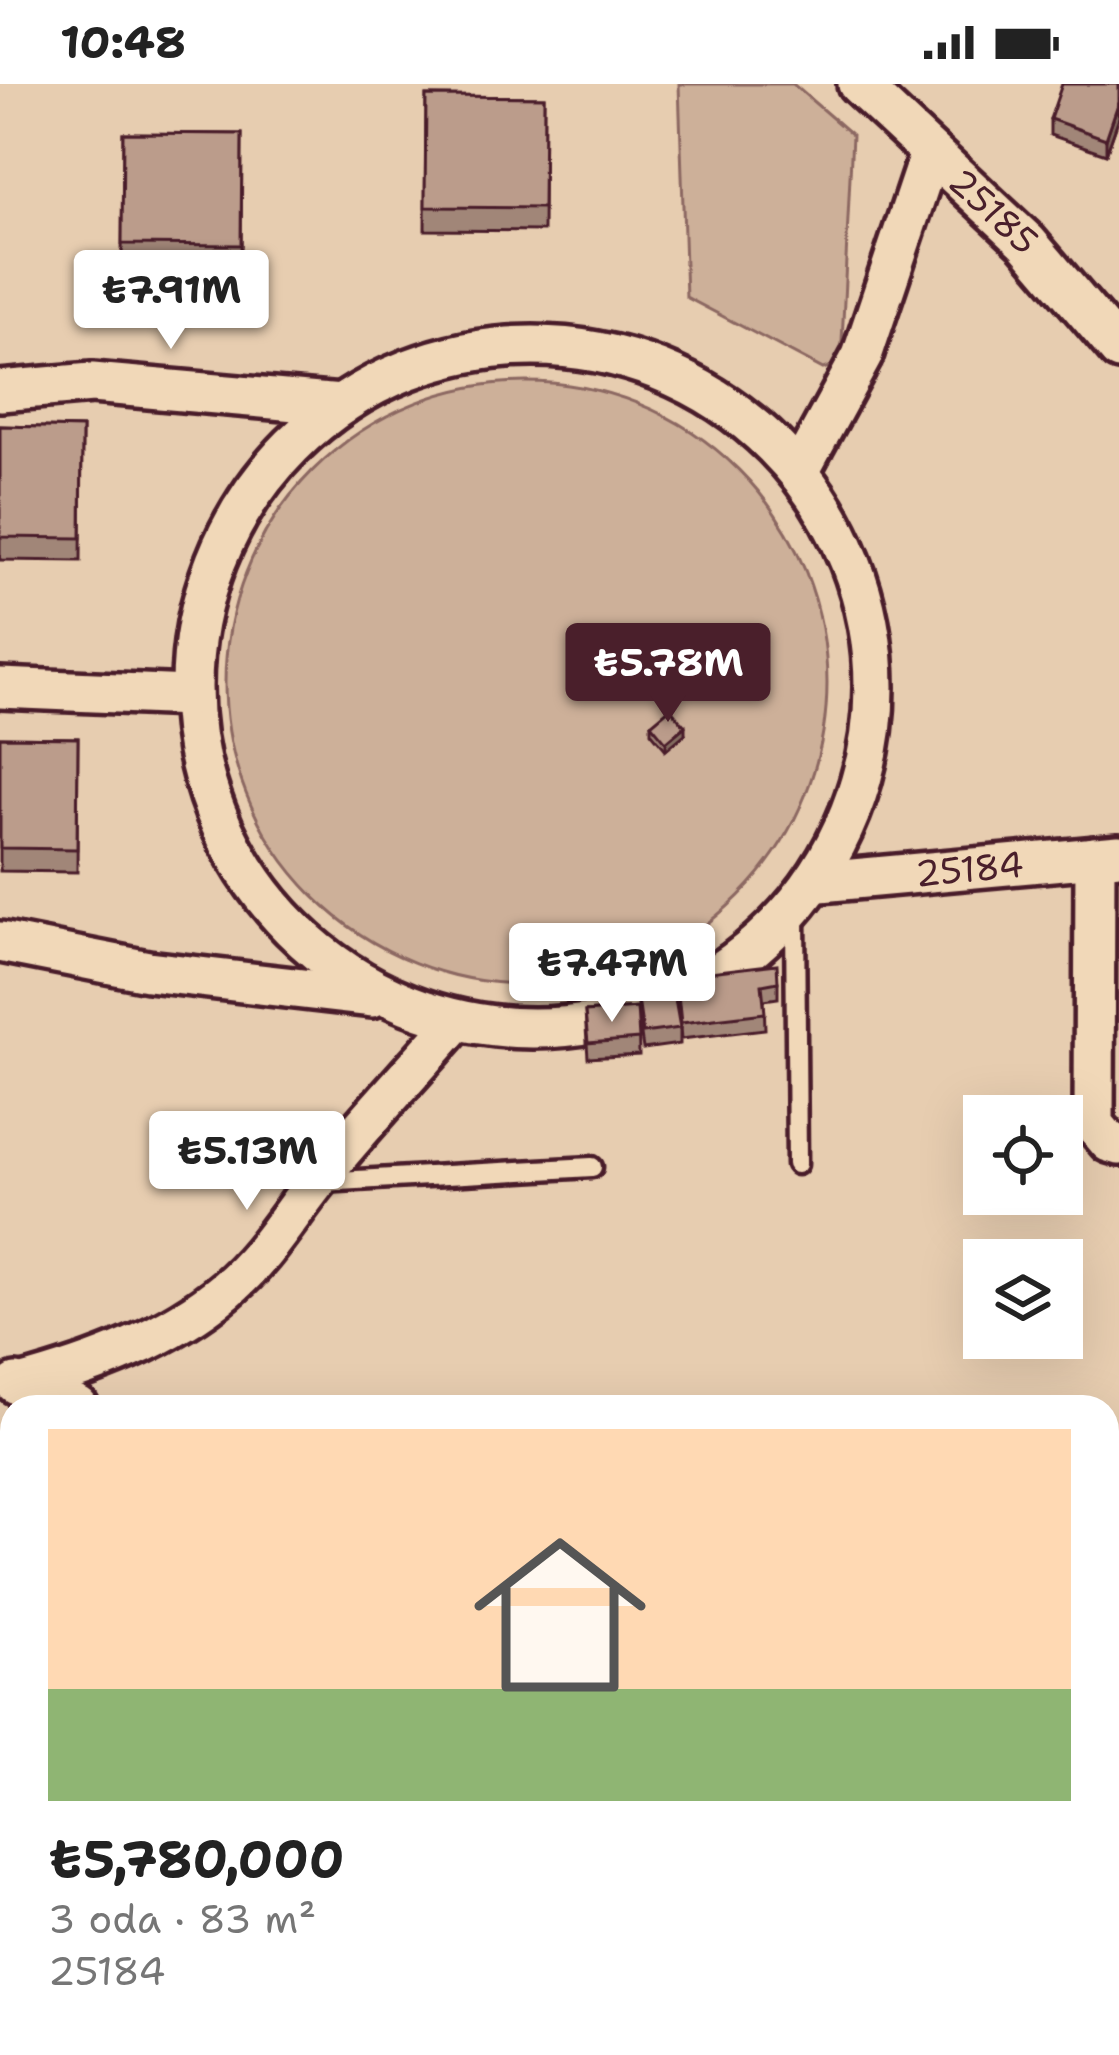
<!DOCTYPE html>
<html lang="tr">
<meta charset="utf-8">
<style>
:root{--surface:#fff;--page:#f2f2f2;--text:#222;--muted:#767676;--accent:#4a1f2b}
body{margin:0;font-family:"Shantell Sans",sans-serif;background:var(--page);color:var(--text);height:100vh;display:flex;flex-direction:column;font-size:45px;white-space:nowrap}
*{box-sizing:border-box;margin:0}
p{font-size:39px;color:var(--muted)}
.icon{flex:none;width:66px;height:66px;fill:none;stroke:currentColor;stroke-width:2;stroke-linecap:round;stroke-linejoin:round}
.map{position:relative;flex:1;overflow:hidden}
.details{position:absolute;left:0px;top:1311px;width:1119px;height:660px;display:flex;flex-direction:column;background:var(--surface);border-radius:36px 36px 0 0;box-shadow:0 12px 48px #0002}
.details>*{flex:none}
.tools{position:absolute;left:963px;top:1011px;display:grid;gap:24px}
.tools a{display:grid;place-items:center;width:120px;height:120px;border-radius:0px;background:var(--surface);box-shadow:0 12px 48px #0002;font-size:60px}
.price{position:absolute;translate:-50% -102px;padding:0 27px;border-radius:12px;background:#fff;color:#222;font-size:39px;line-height:78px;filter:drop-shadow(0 3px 6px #0008)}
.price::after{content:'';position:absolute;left:50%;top:72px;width:36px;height:27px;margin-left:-18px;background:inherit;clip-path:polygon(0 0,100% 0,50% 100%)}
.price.current{background:var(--accent);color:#fff}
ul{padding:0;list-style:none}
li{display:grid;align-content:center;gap:24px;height:636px;padding:0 48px}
li span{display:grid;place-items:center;height:372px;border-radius:0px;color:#555}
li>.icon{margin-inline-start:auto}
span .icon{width:216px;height:216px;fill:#fffc;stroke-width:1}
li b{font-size:51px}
.status{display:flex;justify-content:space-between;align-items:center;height:84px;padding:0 60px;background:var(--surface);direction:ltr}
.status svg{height:33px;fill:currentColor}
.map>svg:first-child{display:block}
.green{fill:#cdb099;stroke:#8c6862;stroke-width:3}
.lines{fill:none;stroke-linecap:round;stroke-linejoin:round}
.service-casing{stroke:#4a1f2b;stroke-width:27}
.minor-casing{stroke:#4a1f2b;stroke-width:48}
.service{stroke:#f1d8b8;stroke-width:18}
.minor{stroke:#f1d8b8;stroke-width:39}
.wall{fill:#a18678;stroke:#4a1f2b;stroke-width:3}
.shaded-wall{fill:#836d61;stroke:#4a1f2b;stroke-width:3}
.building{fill:#bb9c8b;stroke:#4a1f2b;stroke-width:3}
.labels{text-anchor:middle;stroke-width:12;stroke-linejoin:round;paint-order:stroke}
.street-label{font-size:36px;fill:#4a1f2b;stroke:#f1d8b8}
</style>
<div class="status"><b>10:48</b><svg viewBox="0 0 49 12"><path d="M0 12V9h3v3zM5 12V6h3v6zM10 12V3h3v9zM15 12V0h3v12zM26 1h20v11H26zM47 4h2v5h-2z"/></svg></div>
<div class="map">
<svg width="1119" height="1971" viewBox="0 0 1119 1971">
<rect width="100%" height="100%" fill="#e7cdb0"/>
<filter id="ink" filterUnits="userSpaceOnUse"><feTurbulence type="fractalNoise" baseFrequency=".00833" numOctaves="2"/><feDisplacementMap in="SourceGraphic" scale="24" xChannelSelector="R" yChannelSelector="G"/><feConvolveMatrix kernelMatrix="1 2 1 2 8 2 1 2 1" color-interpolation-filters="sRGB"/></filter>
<g filter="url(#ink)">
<path class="green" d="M 679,0 L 793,0 L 852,51 L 841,279 L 823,285 L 686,213 Z
M225 599a301 301 0 1 1 602 0a301 301 0 1 1-602 0Z
M 0,1547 L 12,1550 L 12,1959 L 724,1959 L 721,1971 L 0,1971 Z"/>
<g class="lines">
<defs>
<path id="service" d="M 795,830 L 797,1080
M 321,1098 L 592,1083"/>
<g id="minor">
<path id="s1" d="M 858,0 L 1027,158 L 1119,266"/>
<circle cx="533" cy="603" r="341"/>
<path d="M 0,307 L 92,299 L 341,321"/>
<path d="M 800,386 L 862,272 L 930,69"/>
<path d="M 0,604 L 189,612"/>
<path d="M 1095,773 L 1094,1040 L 1109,1058 L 1119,1061"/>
<path id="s2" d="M 820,798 L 1119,771"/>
<path d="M 0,858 L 148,887 L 372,913"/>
<path d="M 16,1300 L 78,1323"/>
<path d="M 20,1302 C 93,1282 168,1255 227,1205 C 263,1175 286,1136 315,1099 C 359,1044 408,993 454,940"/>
<path d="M 1107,1500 L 1119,1501"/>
<path d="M 1107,1760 L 1119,1769"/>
</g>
</defs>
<use href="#service" class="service-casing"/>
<use href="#minor" class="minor-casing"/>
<use href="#service" class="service"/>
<use href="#minor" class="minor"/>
</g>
<path class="wall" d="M 1119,0 L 1119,33 L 1106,70 L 1050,51 L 1050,35 Z
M 426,12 L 544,13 L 543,147 L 425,146 Z
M 123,49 L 242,50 L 241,183 L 122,183 Z
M 0,342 L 82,344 L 81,477 L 0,476 Z
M 651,640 L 685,650 L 666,666 L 651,648 Z
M 0,653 L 78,654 L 77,788 L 0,787 Z
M 676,892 L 778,898 L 778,914 L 764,916 L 765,945 L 681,955 Z
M 637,909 L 680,944 L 680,960 L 643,965 L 638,929 L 639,971 L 588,974 L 585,928 L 637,924 Z
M 1119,1879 L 1119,1959 L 1100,1971 L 1078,1971 L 1071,1959 L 1107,1959 Z"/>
<path class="shaded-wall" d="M 1119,17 L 1119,33 L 1106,70 L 1106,55 Z
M 685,642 L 685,650 L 666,666 L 666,658 Z
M 1119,1936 L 1119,1959 L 1100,1971 L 1085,1971 L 1085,1959 L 1107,1959 L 1107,1944 Z"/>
<path class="building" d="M 1062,0 L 1119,0 L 1119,17 L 1106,55 L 1050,35 Z
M 426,12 L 544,13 L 543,124 L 425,123 Z
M 123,49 L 242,50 L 241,161 L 122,160 Z
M 0,342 L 82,344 L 81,454 L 0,453 Z
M 670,624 L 685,642 L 666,658 L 651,640 Z
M 0,653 L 78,654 L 77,765 L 0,764 Z
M 777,880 L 778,898 L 762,901 L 765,929 L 681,939 L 676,892 Z
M 673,904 L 680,944 L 643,949 L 637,909 Z
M 637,924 L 639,955 L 588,959 L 585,928 Z
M 1119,1879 L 1119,1936 L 1107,1944 L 1107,1886 Z
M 1012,1959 L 1039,1959 L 1046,1971 L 1019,1971 Z"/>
</g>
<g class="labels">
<g class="street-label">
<text dy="13" stroke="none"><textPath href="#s1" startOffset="186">25185</textPath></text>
<text dy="13" stroke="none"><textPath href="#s2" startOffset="150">25184</textPath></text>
</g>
</g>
</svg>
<div class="tools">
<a><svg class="icon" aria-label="locate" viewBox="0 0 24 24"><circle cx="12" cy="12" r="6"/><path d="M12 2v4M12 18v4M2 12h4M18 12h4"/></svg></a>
<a><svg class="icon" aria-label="layers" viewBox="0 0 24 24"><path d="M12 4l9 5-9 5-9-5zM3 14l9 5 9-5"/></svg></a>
</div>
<b class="price" style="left:171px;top:268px">₺7.91M</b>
<b class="price current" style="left:668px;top:641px">₺5.78M</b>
<b class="price" style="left:612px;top:941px">₺7.47M</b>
<b class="price" style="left:247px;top:1129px">₺5.13M</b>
<section class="details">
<ul>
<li><span style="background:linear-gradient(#ffd9b3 70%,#8fb573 0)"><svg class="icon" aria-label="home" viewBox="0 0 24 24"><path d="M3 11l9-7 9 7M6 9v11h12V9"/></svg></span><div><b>₺5,780,000</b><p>3 oda · 83 m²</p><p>25184</p></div></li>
</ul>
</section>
</div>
